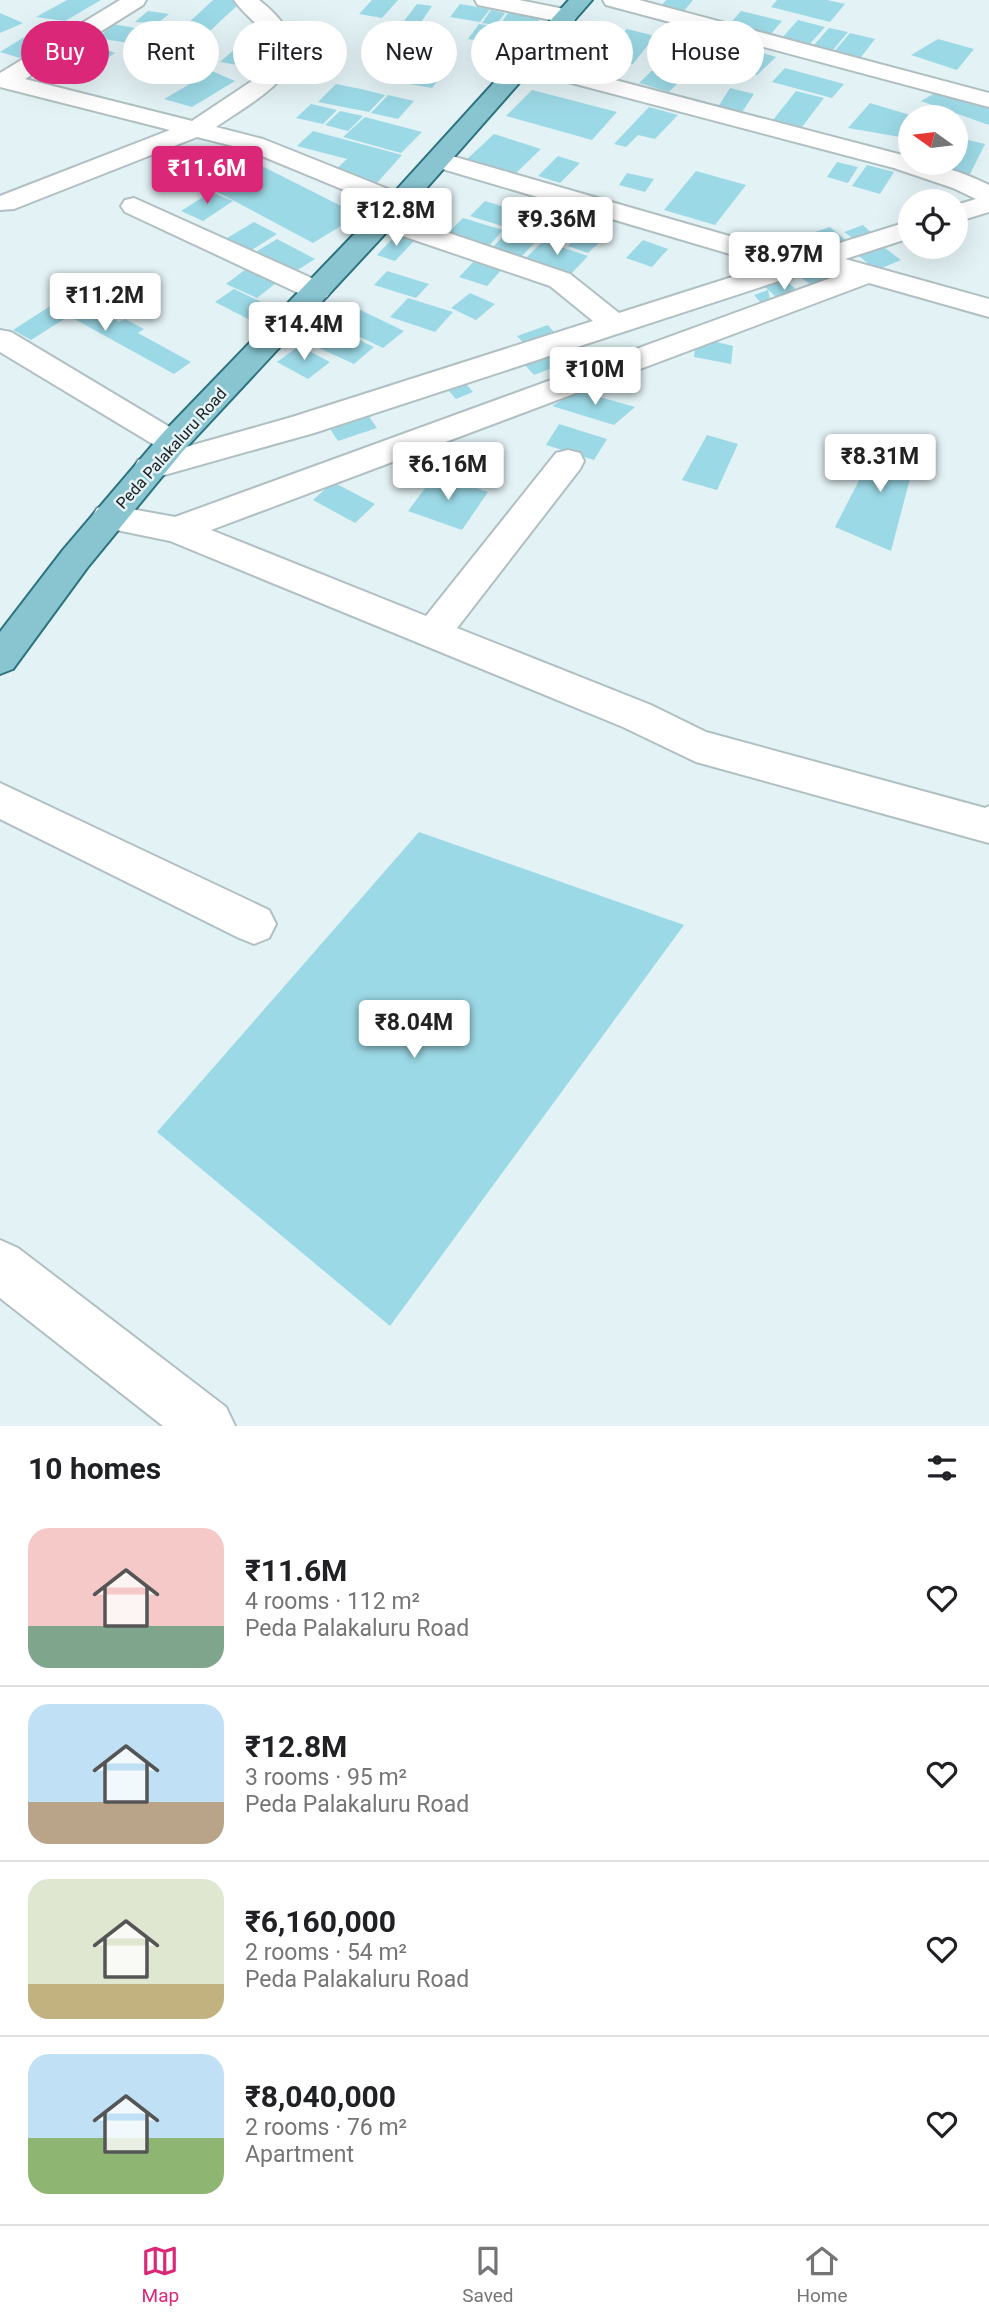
<!DOCTYPE html>
<meta charset="utf-8">
<style>
:root{--surface:#fff;--page:#f6f6f6;--text:#202124;--muted:#757577;--line:#e0e0e0;--accent:#db2777}
body{margin:0;font-family:Roboto,sans-serif;background:var(--page);color:var(--text);height:100vh;display:flex;flex-direction:column;font-size:26px;white-space:nowrap}
*{box-sizing:border-box;margin:0}
p{font-size:23px;color:var(--muted)}
.icon{flex:none;width:38px;height:38px;fill:none;stroke:currentColor;stroke-width:2;stroke-linecap:round;stroke-linejoin:round}
.map{position:relative;height:1426px;overflow:hidden}
.side{display:flex;flex-direction:column;background:var(--surface);flex:1}
.side>*{flex:none}
.hud{position:absolute;left:21px;top:21px;width:948px;height:63px;display:flex;gap:14px}
.needle{width:46px;rotate:284deg}
.tools{position:absolute;left:898px;top:105px;display:grid;gap:14px}
.tools a{display:grid;place-items:center;width:70px;height:70px;border-radius:50%;background:var(--surface);box-shadow:0 7px 28px #0002;font-size:35px}
.price{position:absolute;translate:-50% -60px;padding:0 16px;border-radius:7px;background:#fff;color:#222;font-size:23px;line-height:46px;filter:drop-shadow(0 2px 4px #0008)}
.price::after{content:'';position:absolute;left:50%;top:42px;width:21px;height:16px;margin-left:-10px;background:inherit;clip-path:polygon(0 0,100% 0,50% 100%)}
.price.on{background:var(--accent);color:#fff}
ul{padding:0;list-style:none}
li{display:flex;align-items:center;gap:21px;height:175px;padding:0 28px}
li+li{border-top:2px solid var(--line)}
li span{display:grid;place-items:center;flex:none;width:196px;height:140px;border-radius:21px;color:#555}
li>.icon{margin-inline-start:auto}
span .icon{width:84px;height:84px;fill:#fffc;stroke-width:1}
li b{font-size:30px}
h2{display:flex;justify-content:space-between;align-items:center;height:84px;padding:0 28px;font-size:30px}
.chip{padding:0 24px;border-radius:32px;background:var(--surface);box-shadow:0 7px 28px #0002;font-size:24px;line-height:63px}
.chip.on{background:var(--accent);color:#fff}
.tab-bar{display:flex;justify-content:space-around;align-items:center;height:98px;border-top:2px solid var(--line);background:var(--surface);font-size:19px;color:var(--muted)}
.tab-bar a{display:grid;justify-items:center;gap:4px}
.tab-bar .on{color:var(--accent)}
.map>svg:first-child{display:block}
.building{fill:#9cd9e6}
.lines{fill:none;stroke-linecap:round;stroke-linejoin:round}
.minor-casing{stroke:#b0bfc2;stroke-width:4}
.major-casing{stroke:#2d727f;stroke-width:4}
.minor{fill:#fff;fill-rule:evenodd}
.major{fill:#88c5d1;fill-rule:evenodd}
.labels{text-anchor:middle;stroke-width:5;stroke-linejoin:round;paint-order:stroke}
.far-street-label{font-size:16px;fill:#191f20;stroke:#e3f2f5}
</style>
<div class="map">
<svg width="989" height="1426" viewBox="0 0 989 1426">
<rect width="100%" height="100%" fill="#e3f2f5"/>
<path class="building" d="M 67,0 L 101,0 L 65,21 L 36,17 Z
M 213,0 L 243,0 L 194,46 L 170,40 Z
M 372,0 L 398,0 L 382,18 L 359,14 Z
M 666,0 L 693,0 L 684,11 L 661,6 Z
M 777,0 L 827,0 L 845,4 L 830,22 L 771,7 Z
M 417,4 L 432,6 L 417,28 L 401,25 Z
M 460,4 L 490,9 L 480,22 L 450,17 Z
M 491,10 L 505,13 L 496,25 L 482,23 Z
M 148,11 L 169,14 L 158,23 L 135,22 Z
M 741,11 L 782,21 L 770,35 L 729,25 Z
M 0,13 L 23,23 L 0,33 Z
M 508,13 L 540,19 L 531,31 L 499,26 Z
M 798,20 L 825,27 L 808,46 L 781,39 Z
M 113,24 L 145,30 L 134,44 L 98,38 Z
M 479,24 L 516,30 L 505,45 L 468,39 Z
M 39,28 L 61,37 L 20,58 L 0,52 Z
M 829,28 L 848,32 L 833,50 L 814,45 Z
M 627,29 L 655,36 L 633,64 L 595,58 Z
M 698,29 L 725,38 L 709,51 L 682,42 Z
M 850,33 L 875,39 L 858,61 L 832,54 Z
M 938,39 L 974,49 L 957,70 L 911,55 Z
M 728,41 L 750,47 L 726,67 L 704,60 Z
M 100,47 L 115,53 L 72,83 L 57,75 Z
M 236,48 L 263,54 L 249,67 L 220,62 Z
M 749,49 L 776,57 L 757,75 L 729,67 Z
M 665,58 L 695,66 L 669,92 L 639,83 Z
M 392,65 L 443,74 L 432,88 L 380,79 Z
M 785,68 L 844,84 L 832,98 L 772,82 Z
M 212,71 L 235,81 L 192,107 L 164,99 Z
M 336,84 L 361,89 L 385,95 L 369,112 L 318,102 Z
M 730,88 L 754,94 L 742,112 L 718,107 Z
M 944,88 L 989,100 L 989,125 L 921,101 Z
M 532,90 L 617,112 L 592,140 L 506,116 Z
M 796,91 L 824,98 L 802,127 L 773,120 Z
M 388,95 L 414,101 L 398,119 L 371,113 Z
M 870,103 L 910,115 L 910,126 L 900,137 L 848,128 Z
M 311,104 L 337,110 L 323,124 L 296,118 Z
M 649,107 L 678,115 L 655,139 L 638,135 L 626,147 L 614,144 Z
M 340,111 L 363,116 L 348,131 L 325,125 Z
M 365,117 L 422,132 L 401,153 L 343,137 Z
M 313,131 L 402,155 L 376,184 L 333,172 L 347,159 L 297,146 Z
M 494,134 L 541,149 L 514,175 L 466,160 Z
M 956,137 L 985,144 L 969,176 L 939,168 L 942,163 L 956,163 Z
M 558,156 L 580,163 L 560,183 L 538,176 Z
M 254,162 L 359,215 L 313,243 L 208,187 Z
M 837,162 L 858,167 L 848,183 L 827,177 Z
M 867,165 L 894,172 L 880,194 L 852,186 Z
M 696,171 L 746,185 L 715,225 L 664,210 Z
M 627,173 L 654,179 L 645,192 L 619,185 Z
M 211,192 L 233,201 L 203,221 L 181,211 Z
M 485,201 L 520,212 L 505,227 L 470,216 Z
M 558,215 L 578,219 L 567,234 L 541,228 Z
M 463,218 L 503,230 L 488,247 L 447,234 Z
M 254,222 L 277,234 L 250,251 L 227,238 Z
M 863,225 L 873,234 L 855,240 L 844,232 Z
M 830,227 L 848,242 L 827,249 L 809,234 Z
M 510,229 L 539,238 L 522,256 L 493,247 Z
M 585,229 L 605,237 L 588,253 L 568,246 Z
M 396,235 L 414,241 L 395,261 L 377,255 Z
M 808,237 L 821,247 L 804,253 L 791,243 Z
M 277,239 L 315,259 L 293,273 L 254,253 Z
M 643,240 L 668,249 L 652,267 L 626,258 Z
M 543,241 L 588,256 L 571,274 L 526,258 Z
M 881,245 L 901,260 L 877,270 L 856,254 Z
M 478,257 L 505,266 L 487,286 L 459,277 Z
M 811,262 L 832,276 L 812,285 L 795,274 Z
M 250,266 L 281,279 L 257,298 L 226,284 Z
M 387,271 L 429,284 L 416,298 L 374,285 Z
M 785,280 L 804,296 L 784,304 L 765,287 Z
M 234,289 L 276,309 L 256,323 L 215,302 Z
M 768,290 L 770,299 L 761,303 L 754,295 Z
M 470,293 L 495,304 L 476,320 L 451,308 Z
M 408,298 L 453,312 L 435,332 L 390,317 Z
M 58,301 L 71,309 L 82,302 L 119,322 L 125,319 L 144,329 L 138,333 L 191,362 L 174,374 L 69,316 L 31,340 L 13,330 Z
M 348,304 L 404,331 L 383,348 L 327,321 Z
M 327,325 L 374,347 L 354,364 L 306,342 Z
M 548,325 L 558,337 L 527,347 L 517,336 Z
M 696,337 L 733,346 L 731,364 L 694,357 Z
M 299,346 L 330,362 L 308,379 L 277,362 Z
M 560,347 L 573,360 L 534,375 L 521,361 Z
M 466,384 L 473,392 L 456,399 L 448,390 Z
M 578,391 L 635,407 L 614,425 L 552,406 Z
M 364,409 L 377,428 L 338,441 L 325,421 Z
M 559,424 L 607,439 L 594,460 L 546,445 Z
M 707,435 L 738,444 L 717,490 L 682,480 Z
M 882,436 L 918,448 L 891,551 L 835,527 Z
M 437,449 L 454,454 L 430,473 L 408,457 Z
M 435,475 L 488,492 L 462,530 L 408,511 Z
M 333,482 L 375,504 L 355,523 L 313,500 Z
M 419,832 L 684,925 L 390,1326 L 157,1132 Z"/>
<g class="lines">
<defs>
<path id="minor" d="M 120,0 L 146,0 L 143,5 L 25,79 L 192,121 L 261,75 C 285,33 253,28 234,0 L 259,0 C 335,60 267,92 216,127 L 263,139 L 408,197 L 412,203 L 408,209 L 399,211 L 390,209 L 245,149 L 197,137 L 14,209 L 0,210 L 0,196 L 170,130 L 0,87 L 0,73 Z
M 475,0 L 519,0 L 574,11 L 577,16 L 574,21 L 566,23 L 478,5 Z
M 603,0 L 639,0 L 989,93 L 989,107 L 606,5 Z
M 523,56 L 910,157 L 910,163 C 938,163 964,173 989,185 L 989,212 L 956,222 L 956,205 L 976,199 L 953,188 L 894,168 L 515,68 L 511,63 L 515,58 Z
M 438,152 L 750,242 L 776,263 L 910,221 L 910,238 L 845,259 L 989,299 L 989,317 L 869,283 L 211,530 L 426,616 L 556,453 L 568,450 L 580,453 L 584,461 L 580,469 L 457,628 L 651,705 L 706,732 L 985,808 L 989,806 L 989,843 L 696,762 L 623,727 L 170,541 L 97,526 L 92,517 L 97,508 L 109,505 L 175,517 L 839,275 L 833,273 L 829,267 L 831,264 L 314,433 L 150,479 L 138,476 L 134,468 L 138,460 L 166,452 L 0,352 L 0,330 L 11,332 L 183,435 L 188,443 L 186,447 L 292,417 L 593,321 L 550,286 L 373,226 L 369,220 L 373,214 L 383,212 L 393,214 L 570,274 L 619,313 L 751,271 L 730,254 L 429,165 L 425,160 L 429,155 Z
M 134,198 L 327,285 L 331,291 L 327,297 L 317,300 L 307,297 L 125,212 L 121,206 L 125,200 Z
M 0,783 L 269,910 L 276,924 L 269,938 L 254,944 L 239,938 L 0,819 Z
M 0,1240 L 18,1248 L 226,1407 L 235,1426 L 163,1426 L 0,1298 Z"/>
<path id="major" d="M 569,0 L 592,0 L 408,209 L 183,451 L 87,568 L 13,669 L 0,674 L 0,632 L 63,550 L 161,435 L 390,197 Z"/>
</defs>
<use href="#minor" class="minor-casing"/>
<use href="#major" class="major-casing"/>
<use href="#minor" class="minor"/>
<use href="#major" class="major"/>
</g>
<g class="labels">
<g class="far-street-label">
<text transform="translate(171 448) rotate(-48)" y="6">Peda Palakaluru Road</text>
</g>
</g>
</svg>
<div class="tools">
<a><svg class="needle" viewBox="-14 -14 28 28"><path d="M0-13l5 13h-10z" fill="#e53935"/><path d="M0 13l5-13h-10z" fill="#757577"/></svg></a>
<a><svg class="icon" aria-label="locate" viewBox="0 0 24 24"><circle cx="12" cy="12" r="6"/><path d="M12 2v4M12 18v4M2 12h4M18 12h4"/></svg></a>
</div>
<b class="price on" style="left:207px;top:206px">₹11.6M</b>
<b class="price" style="left:396px;top:248px">₹12.8M</b>
<b class="price" style="left:557px;top:257px">₹9.36M</b>
<b class="price" style="left:784px;top:292px">₹8.97M</b>
<b class="price" style="left:105px;top:333px">₹11.2M</b>
<b class="price" style="left:304px;top:362px">₹14.4M</b>
<b class="price" style="left:595px;top:407px">₹10M</b>
<b class="price" style="left:880px;top:494px">₹8.31M</b>
<b class="price" style="left:448px;top:502px">₹6.16M</b>
<b class="price" style="left:414px;top:1060px">₹8.04M</b>
<div class="hud">
<a class="chip on">Buy</a>
<a class="chip">Rent</a>
<a class="chip">Filters</a>
<a class="chip">New</a>
<a class="chip">Apartment</a>
<a class="chip">House</a>
</div>
</div>
<section class="side">
<h2>10 homes<svg class="icon" aria-label="filters" viewBox="0 0 24 24"><path d="M4 7h16M4 17h16"/><circle cx="9" cy="7" r="2"/><circle cx="15" cy="17" r="2"/></svg></h2>
<ul>
<li><span style="background:linear-gradient(#f6c9c9 70%,#7fa58c 0)"><svg class="icon" aria-label="home" viewBox="0 0 24 24"><path d="M3 11l9-7 9 7M6 9v11h12V9"/></svg></span><div><b>₹11.6M</b><p>4 rooms · 112 m²</p><p>Peda Palakaluru Road</p></div><svg class="icon" aria-label="heart" viewBox="0 0 24 24"><path d="M12 20l-8-8c-3-5 5-10 8-4 3-6 11-1 8 4z"/></svg></li>
<li><span style="background:linear-gradient(#bfe0f5 70%,#b9a48a 0)"><svg class="icon" aria-label="home" viewBox="0 0 24 24"><path d="M3 11l9-7 9 7M6 9v11h12V9"/></svg></span><div><b>₹12.8M</b><p>3 rooms · 95 m²</p><p>Peda Palakaluru Road</p></div><svg class="icon" aria-label="heart" viewBox="0 0 24 24"><path d="M12 20l-8-8c-3-5 5-10 8-4 3-6 11-1 8 4z"/></svg></li>
<li><span style="background:linear-gradient(#dfe7d0 75%,#c2b280 0)"><svg class="icon" aria-label="home" viewBox="0 0 24 24"><path d="M3 11l9-7 9 7M6 9v11h12V9"/></svg></span><div><b>₹6,160,000</b><p>2 rooms · 54 m²</p><p>Peda Palakaluru Road</p></div><svg class="icon" aria-label="heart" viewBox="0 0 24 24"><path d="M12 20l-8-8c-3-5 5-10 8-4 3-6 11-1 8 4z"/></svg></li>
<li><span style="background:linear-gradient(#bfe0f5 60%,#8fb573 0)"><svg class="icon" aria-label="home" viewBox="0 0 24 24"><path d="M3 11l9-7 9 7M6 9v11h12V9"/></svg></span><div><b>₹8,040,000</b><p>2 rooms · 76 m²</p><p>Apartment</p></div><svg class="icon" aria-label="heart" viewBox="0 0 24 24"><path d="M12 20l-8-8c-3-5 5-10 8-4 3-6 11-1 8 4z"/></svg></li>
</ul>
</section>
<nav class="tab-bar">
<a class="on"><svg class="icon" aria-label="map" viewBox="0 0 24 24"><path d="M3 6l6-2 6 2 6-2v14l-6 2-6-2-6 2zM9 4v14M15 6v14"/></svg>Map</a>
<a><svg class="icon" aria-label="saved" viewBox="0 0 24 24"><path d="M7 4h10v16l-5-4-5 4z"/></svg>Saved</a>
<a><svg class="icon" aria-label="home" viewBox="0 0 24 24"><path d="M3 11l9-7 9 7M6 9v11h12V9"/></svg>Home</a>
</nav>
